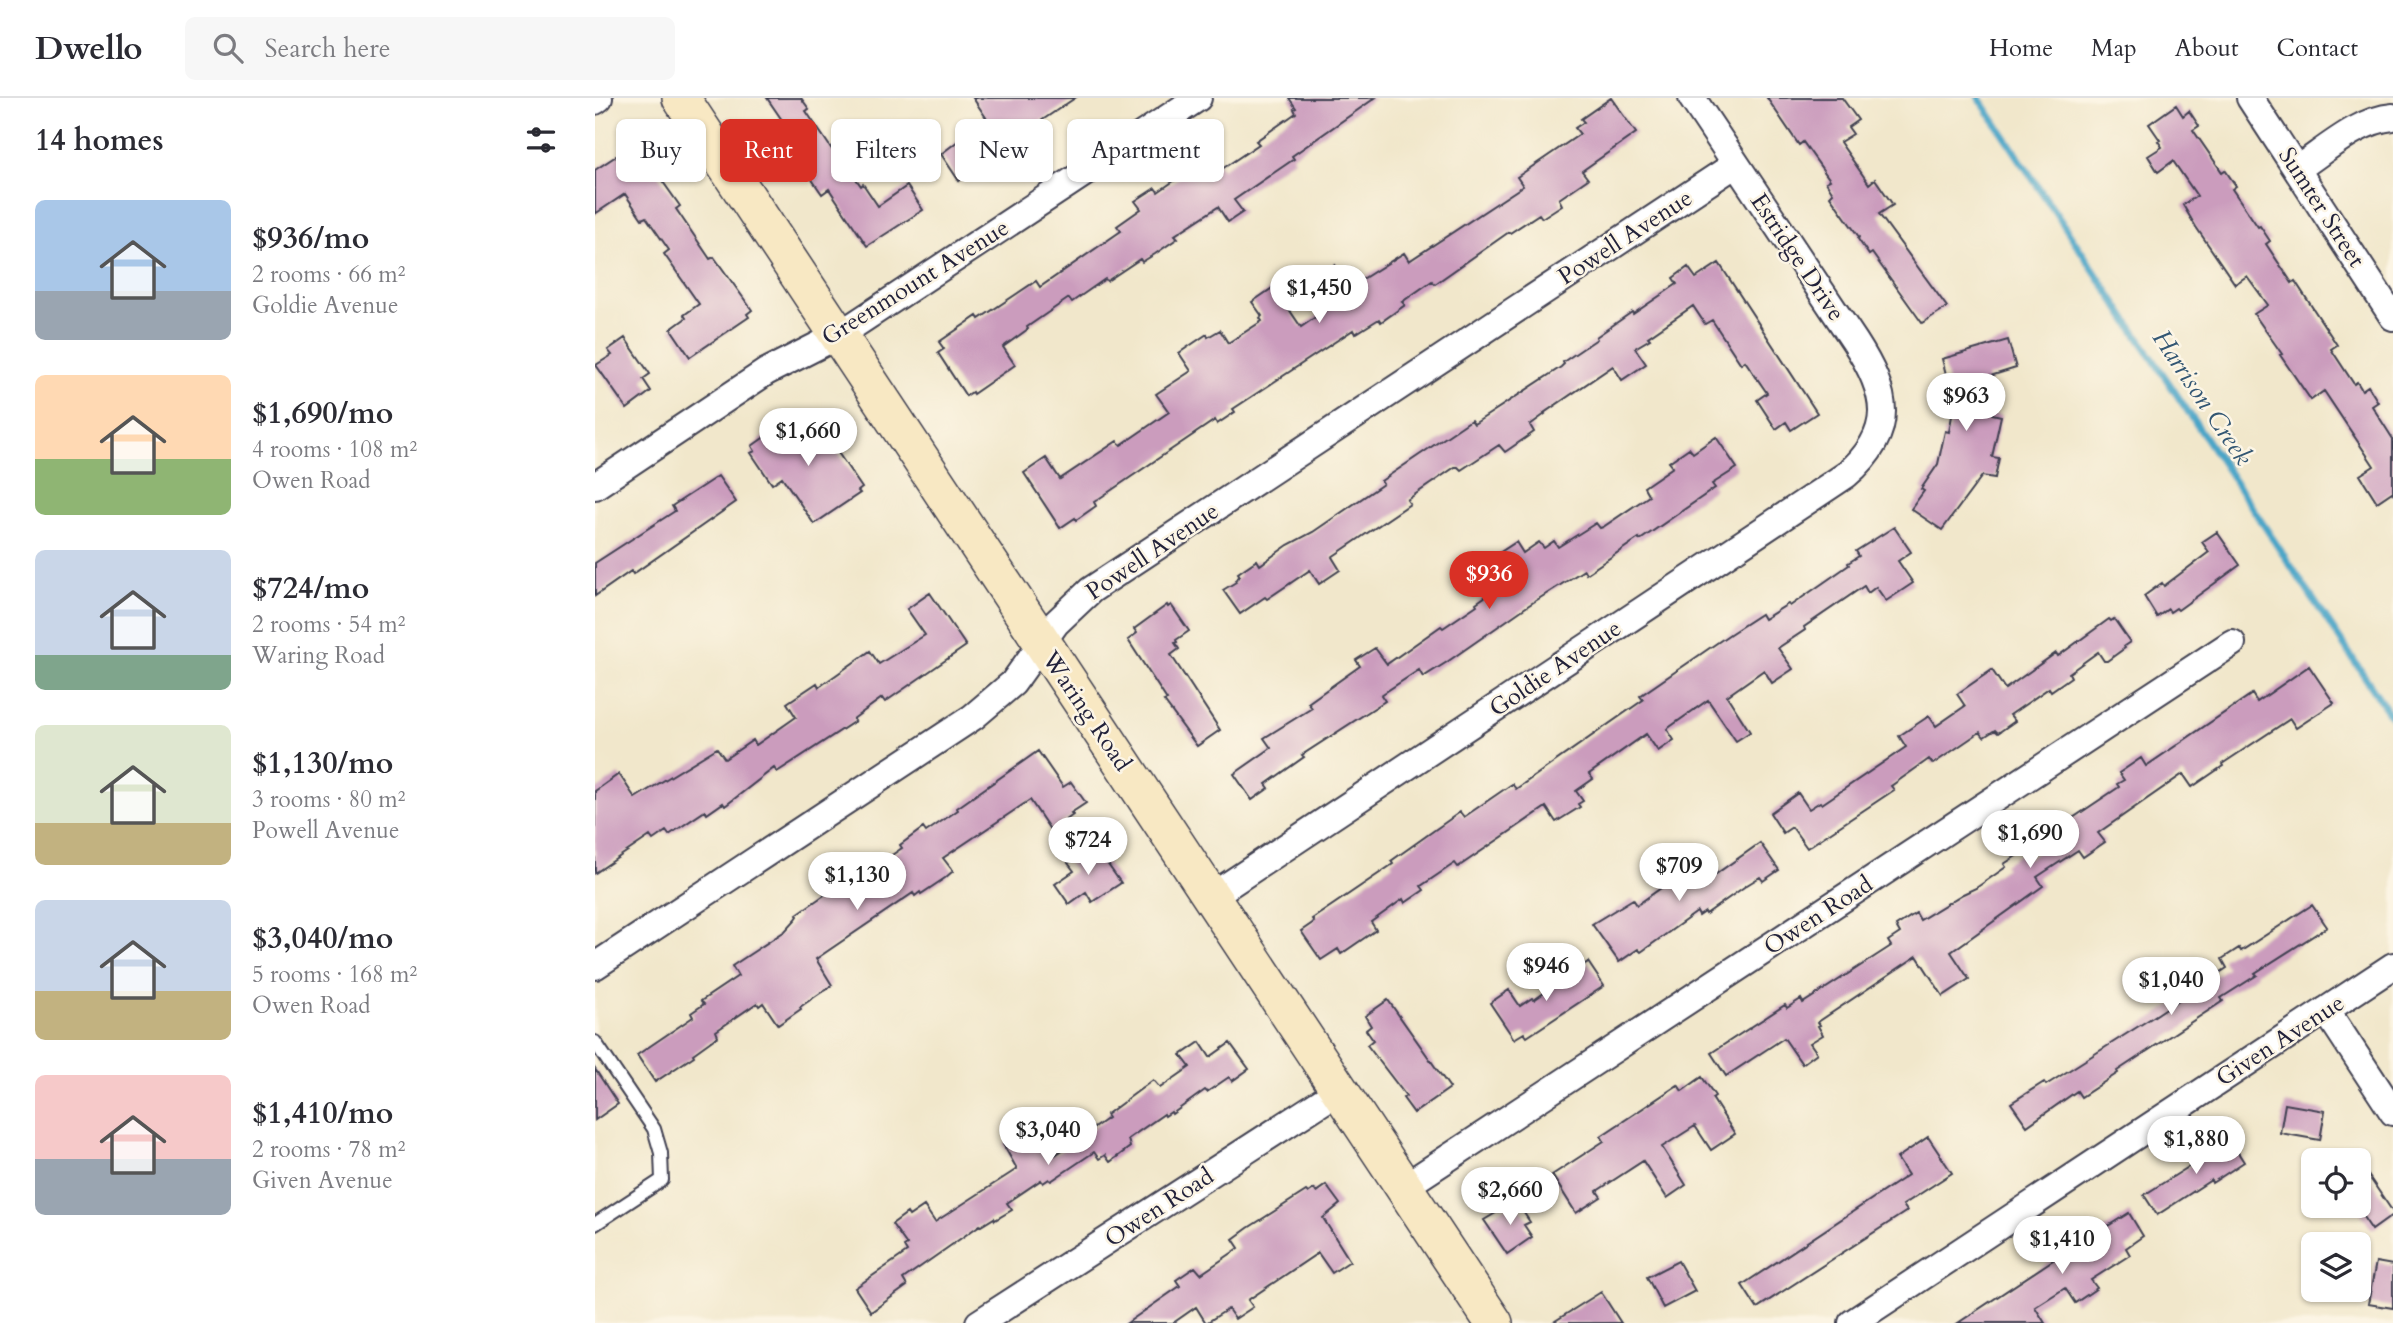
<!DOCTYPE html>
<meta charset="utf-8">
<style>
:root{--surface:#fff;--page:#f7f7f7;--text:#2b2b33;--muted:#7c7c81;--line:#e1e1e2;--accent:#d93025}
body{margin:0;font-family:Cardo,serif;background:var(--page);color:var(--text);height:100vh;display:flex;flex-direction:column;font-size:26px;white-space:nowrap}
*{box-sizing:border-box;margin:0}
p{font-size:23px;color:var(--muted)}
.icon{flex:none;width:38px;height:38px;fill:none;stroke:currentColor;stroke-width:2;stroke-linecap:round;stroke-linejoin:round}
.map{position:relative;flex:1;overflow:hidden}
.details{display:flex;flex-direction:column;background:var(--surface);width:595px}
.details>*{flex:none}
.hud{position:absolute;left:21px;top:21px;width:665px;height:63px;display:flex;gap:14px}
.controls{position:absolute;left:1706px;top:1050px;display:grid;gap:14px}
.controls a{display:grid;place-items:center;width:70px;height:70px;border-radius:10px;background:var(--surface);box-shadow:0 2px 5px #0004;font-size:35px}
.price{position:absolute;translate:-50% -60px;padding:0 16px;border-radius:24px;background:#fff;color:#222;font-size:23px;line-height:46px;filter:drop-shadow(0 2px 4px #0008)}
.price::after{content:'';position:absolute;left:50%;top:42px;width:21px;height:16px;margin-left:-10px;background:inherit;clip-path:polygon(0 0,100% 0,50% 100%)}
.price.active{background:var(--accent);color:#fff}
ul{padding:0;list-style:none}
li{display:flex;align-items:center;gap:21px;height:175px;padding:0 35px}
li span{display:grid;place-items:center;flex:none;width:196px;height:140px;border-radius:10px;color:#555}
li>.icon{margin-inline-start:auto}
span .icon{width:84px;height:84px;fill:#fffc;stroke-width:1}
li b{font-size:30px}
h2{display:flex;justify-content:space-between;align-items:center;height:84px;padding:0 35px;font-size:30px}
.tag{padding:0 24px;border-radius:10px;background:var(--surface);box-shadow:0 2px 5px #0004;font-size:24px;line-height:63px}
.tag.active{background:var(--accent);color:#fff}
header{display:flex;align-items:center;gap:42px;box-sizing:border-box;height:98px;padding:0 35px;background:var(--surface);border-bottom:2px solid var(--line)}
header strong{font-size:33px}
nav{display:flex;gap:38px;margin-inline-start:auto;font-size:24px}
.search{width:490px;height:63px;background:var(--page);display:flex;align-items:center;gap:18px;box-sizing:border-box;padding:0 24px;border-radius:10px;color:var(--muted);font-size:26px}
main{display:flex;flex:1;min-height:0}
.map>svg:first-child{display:block}
.lines{fill:none;stroke-linecap:round;stroke-linejoin:round}
.stream{stroke:#49a5c7;stroke-width:7}
.building{fill:#cb9cbd}
.lane-casing{stroke:#414051;stroke-width:16}
.street-casing{stroke:#414051;stroke-width:30}
.secondary-casing{stroke:#414051;stroke-width:40}
.lane{stroke:#fff;stroke-width:12}
.street{stroke:#fff;stroke-width:26}
.secondary{stroke:#f8e8c3;stroke-width:37}
.labels{text-anchor:middle;stroke-width:5;stroke-linejoin:round;paint-order:stroke}
.street-label{font-size:24px;fill:#22223b;stroke:#fcf5e5}
.water-label{font-size:26px;font-style:italic;fill:#325673;stroke:#fcf5e5}
</style>
<header>
<strong>Dwello</strong>
<div class="search"><svg class="icon" aria-label="search" viewBox="0 0 24 24"><circle cx="10" cy="10" r="6"/><path d="M15 15l6 6"/></svg>Search here</div>
<nav><a>Home</a><a>Map</a><a>About</a><a>Contact</a></nav>
</header>
<main>
<section class="details">
<h2>14 homes<svg class="icon" aria-label="filters" viewBox="0 0 24 24"><path d="M4 7h16M4 17h16"/><circle cx="9" cy="7" r="2"/><circle cx="15" cy="17" r="2"/></svg></h2>
<ul>
<li><span style="background:linear-gradient(#a9c7e8 65%,#9aa5b1 0)"><svg class="icon" aria-label="home" viewBox="0 0 24 24"><path d="M3 11l9-7 9 7M6 9v11h12V9"/></svg></span><div><b>$936/mo</b><p>2 rooms · 66 m²</p><p>Goldie Avenue</p></div></li>
<li><span style="background:linear-gradient(#ffd9b3 60%,#8fb573 0)"><svg class="icon" aria-label="home" viewBox="0 0 24 24"><path d="M3 11l9-7 9 7M6 9v11h12V9"/></svg></span><div><b>$1,690/mo</b><p>4 rooms · 108 m²</p><p>Owen Road</p></div></li>
<li><span style="background:linear-gradient(#c9d6e8 75%,#7fa58c 0)"><svg class="icon" aria-label="home" viewBox="0 0 24 24"><path d="M3 11l9-7 9 7M6 9v11h12V9"/></svg></span><div><b>$724/mo</b><p>2 rooms · 54 m²</p><p>Waring Road</p></div></li>
<li><span style="background:linear-gradient(#dfe7d0 70%,#c2b280 0)"><svg class="icon" aria-label="home" viewBox="0 0 24 24"><path d="M3 11l9-7 9 7M6 9v11h12V9"/></svg></span><div><b>$1,130/mo</b><p>3 rooms · 80 m²</p><p>Powell Avenue</p></div></li>
<li><span style="background:linear-gradient(#c9d6e8 65%,#c2b280 0)"><svg class="icon" aria-label="home" viewBox="0 0 24 24"><path d="M3 11l9-7 9 7M6 9v11h12V9"/></svg></span><div><b>$3,040/mo</b><p>5 rooms · 168 m²</p><p>Owen Road</p></div></li>
<li><span style="background:linear-gradient(#f6c9c9 60%,#9aa5b1 0)"><svg class="icon" aria-label="home" viewBox="0 0 24 24"><path d="M3 11l9-7 9 7M6 9v11h12V9"/></svg></span><div><b>$1,410/mo</b><p>2 rooms · 78 m²</p><p>Given Avenue</p></div></li>
</ul>
</section>
<div class="map">
<svg width="1798" height="1225" viewBox="0 0 1798 1225">
<rect width="100%" height="100%" fill="#fcf5e5"/>
<filter id="ink" filterUnits="userSpaceOnUse"><feTurbulence type="fractalNoise" baseFrequency=".0143" numOctaves="2"/><feDisplacementMap in="SourceGraphic" scale="14" xChannelSelector="R" yChannelSelector="G"/><feConvolveMatrix kernelMatrix="1 2 1 2 8 2 1 2 1" color-interpolation-filters="sRGB"/></filter>
<filter id="wash" filterUnits="userSpaceOnUse"><feTurbulence type="fractalNoise" baseFrequency=".00686" numOctaves="4" result="noise"/><feDisplacementMap in="SourceGraphic" scale="28" xChannelSelector="R" yChannelSelector="G"/><feGaussianBlur stdDeviation="1.57" result="paint"/><feColorMatrix in="noise" values="0 0 0 0 0 0 0 0 0 0 0 0 0 0 0 0 0 1.4 0 .05"/><feComposite in="paint" operator="in"/></filter>
<g filter="url(#wash)">
<rect width="100%" height="100%" fill="#f1e7cb"/>
<g class="lines">
<path class="stream" d="M 1384,0 L 1798,621"/>
</g>
<g id="blocks">
<path class="building" d="M 172,0 L 206,0 L 214,11 L 211,13 L 240,56 L 242,54 L 266,88 L 268,86 L 283,108 L 312,88 L 328,112 L 272,148 L 234,91 L 227,96 L 203,61 L 195,49 L 202,44 Z
M 378,0 L 480,0 L 443,25 L 445,28 L 364,83 L 346,56 L 392,21 Z
M 694,0 L 780,0 L 697,58 L 699,61 L 639,102 L 648,114 L 633,124 L 623,109 L 580,137 L 583,140 L 560,156 L 547,164 L 545,161 L 512,183 L 510,181 L 477,204 L 474,200 L 432,229 L 433,231 L 408,249 L 420,267 L 378,296 L 377,294 L 371,298 L 343,255 L 349,251 L 344,244 L 382,218 L 384,221 L 441,183 L 445,189 L 526,133 L 522,128 L 546,111 L 540,103 L 560,90 L 563,94 L 602,67 L 606,73 L 621,63 L 627,71 L 664,46 L 661,43 L 701,15 L 699,11 L 701,10 Z
M 1016,0 L 1041,35 L 987,73 L 993,81 L 964,101 L 967,107 L 947,120 L 944,116 L 915,135 L 914,134 L 840,186 L 837,183 L 807,204 L 810,207 L 786,224 L 784,221 L 760,236 L 758,232 L 638,311 L 640,314 L 622,326 L 620,322 L 499,404 L 501,408 L 481,422 L 480,420 L 465,430 L 429,375 L 451,360 L 465,381 L 522,343 L 526,347 L 574,314 L 561,296 L 596,273 L 584,255 L 612,236 L 613,239 L 625,232 L 633,245 L 667,223 L 665,220 L 667,218 L 657,204 L 679,189 L 706,229 L 738,207 L 722,180 L 740,167 L 755,189 L 809,155 L 814,163 L 928,88 L 922,79 L 985,36 L 980,30 L 989,24 L 986,21 Z
M 1172,0 L 1247,0 L 1263,22 L 1253,29 L 1258,36 L 1245,44 L 1274,86 L 1280,81 L 1298,107 L 1284,116 L 1352,209 L 1327,225 L 1277,155 L 1274,157 L 1263,141 L 1264,139 L 1235,98 L 1238,95 L 1231,84 L 1235,82 L 1208,44 L 1204,47 Z
M 1581,7 L 1588,18 L 1594,13 L 1604,28 L 1598,32 L 1627,74 L 1630,72 L 1641,88 L 1637,91 L 1663,129 L 1665,128 L 1675,143 L 1671,146 L 1697,185 L 1700,183 L 1742,247 L 1736,251 L 1759,286 L 1762,284 L 1767,292 L 1773,288 L 1783,304 L 1777,308 L 1798,341 L 1798,396 L 1797,394 L 1782,404 L 1765,377 L 1779,368 L 1729,293 L 1716,302 L 1685,257 L 1687,256 L 1659,216 L 1673,207 L 1652,178 L 1640,186 L 1601,129 L 1588,107 L 1602,98 L 1578,63 L 1563,74 L 1553,58 L 1567,49 L 1563,43 L 1565,42 L 1554,26 Z
M 44,43 L 57,62 L 54,64 L 85,108 L 81,111 L 115,161 L 119,159 L 157,212 L 152,216 L 154,219 L 95,259 L 76,231 L 91,220 L 89,217 L 104,206 L 69,156 L 74,152 L 51,119 L 47,121 L 30,96 L 0,116 L 0,72 Z
M 1124,165 L 1222,315 L 1196,332 L 1191,324 L 1181,331 L 1162,302 L 1172,295 L 1150,263 L 1146,266 L 1117,222 L 1110,226 L 1098,208 L 1053,239 L 1055,241 L 1040,250 L 1051,266 L 1027,282 L 1018,268 L 949,315 L 950,316 L 935,327 L 939,334 L 910,354 L 904,347 L 866,372 L 863,369 L 860,369 L 812,402 L 815,406 L 737,459 L 745,472 L 724,486 L 715,472 L 672,501 L 670,499 L 645,516 L 628,492 L 641,484 L 640,482 L 645,478 L 643,475 L 662,462 L 665,467 L 693,447 L 718,434 L 788,386 L 786,383 L 876,322 L 879,326 L 966,269 L 969,266 L 968,264 L 1002,241 L 1001,239 L 1037,214 L 1038,216 L 1082,186 L 1078,180 L 1093,169 L 1101,180 Z
M 30,240 L 55,276 L 48,281 L 56,293 L 32,311 L 1,267 L 17,257 L 13,252 Z
M 1413,242 L 1421,270 L 1392,279 L 1394,285 L 1388,287 L 1397,316 L 1406,318 L 1397,359 L 1404,360 L 1400,380 L 1387,378 L 1347,432 L 1316,411 L 1329,393 L 1326,391 L 1343,366 L 1350,333 L 1354,334 L 1359,307 L 1347,261 Z
M 216,315 L 267,390 L 263,393 L 265,395 L 219,426 L 187,379 L 177,386 L 156,355 L 160,353 L 157,348 L 171,338 L 175,343 Z
M 1121,339 L 1142,370 L 1117,386 L 1120,390 L 1045,442 L 1044,440 L 991,476 L 989,472 L 934,507 L 852,564 L 828,579 L 824,572 L 786,597 L 790,603 L 707,657 L 709,659 L 671,686 L 674,690 L 657,702 L 639,676 L 676,650 L 669,640 L 717,610 L 713,605 L 765,568 L 761,562 L 780,550 L 792,566 L 846,528 L 848,530 L 882,507 L 881,505 L 917,480 L 901,457 L 921,444 L 928,455 L 944,444 L 949,450 L 959,443 L 963,449 L 1001,425 L 1005,430 L 1008,429 L 1054,398 L 1049,389 L 1078,369 L 1074,364 L 1094,350 L 1098,355 Z
M 123,378 L 141,404 L 38,476 L 36,473 L 0,498 L 0,465 L 80,413 L 77,408 Z
M 1299,429 L 1316,454 L 1303,463 L 1318,485 L 1291,503 L 1281,489 L 1273,495 L 1269,488 L 1209,529 L 1210,532 L 1183,550 L 1198,571 L 1177,585 L 1169,572 L 1132,598 L 1155,634 L 1141,643 L 1113,602 L 1072,631 L 1079,642 L 1063,653 L 1051,636 L 994,676 L 998,681 L 981,693 L 988,703 L 983,706 L 985,709 L 961,724 L 951,709 L 863,769 L 860,765 L 826,788 L 829,792 L 810,805 L 808,801 L 776,824 L 781,832 L 746,856 L 743,851 L 726,862 L 706,833 L 719,824 L 717,821 L 798,766 L 796,763 L 865,714 L 869,719 L 917,686 L 921,691 L 1048,602 L 1045,598 L 1135,536 L 1166,516 L 1169,521 L 1193,506 L 1195,508 L 1254,467 L 1253,465 L 1264,458 L 1261,453 Z
M 1622,434 L 1645,467 L 1583,512 L 1581,510 L 1575,514 L 1573,511 L 1562,519 L 1549,498 L 1567,485 L 1569,488 L 1614,454 L 1607,444 Z
M 335,495 L 371,548 L 290,604 L 287,600 L 258,621 L 260,623 L 182,674 L 179,670 L 130,708 L 128,705 L 112,716 L 110,713 L 74,737 L 71,733 L 58,742 L 55,738 L 0,775 L 0,693 L 24,676 L 40,700 L 122,650 L 130,661 L 158,642 L 161,647 L 201,619 L 192,605 L 222,585 L 224,589 L 275,553 L 284,566 L 330,537 L 312,511 Z
M 572,507 L 573,509 L 576,507 L 594,533 L 581,542 L 582,544 L 580,545 L 584,551 L 576,557 L 625,632 L 602,648 L 569,603 L 572,602 L 533,542 L 542,535 L 539,531 Z
M 1514,521 L 1516,523 L 1519,521 L 1535,544 L 1529,548 L 1530,550 L 1512,563 L 1509,563 L 1503,554 L 1474,575 L 1476,579 L 1456,593 L 1454,590 L 1415,617 L 1420,623 L 1403,635 L 1400,632 L 1389,639 L 1385,634 L 1338,666 L 1334,661 L 1296,688 L 1299,692 L 1212,750 L 1197,729 L 1188,735 L 1175,715 L 1203,695 L 1214,711 L 1225,704 L 1227,706 L 1311,649 L 1304,638 L 1334,618 L 1341,628 L 1370,608 L 1362,596 L 1397,572 L 1410,591 L 1461,555 L 1463,558 Z
M 1714,568 L 1739,605 L 1701,630 L 1695,621 L 1627,666 L 1628,668 L 1597,689 L 1588,676 L 1503,735 L 1510,744 L 1488,759 L 1483,752 L 1442,779 L 1448,788 L 1356,854 L 1374,881 L 1348,898 L 1322,858 L 1223,924 L 1225,927 L 1223,928 L 1228,937 L 1215,945 L 1222,955 L 1207,966 L 1189,940 L 1131,978 L 1116,955 L 1190,907 L 1192,910 L 1206,901 L 1208,905 L 1296,848 L 1293,843 L 1305,835 L 1301,828 L 1321,815 L 1325,822 L 1368,796 L 1381,790 L 1411,769 L 1409,766 L 1429,753 L 1434,760 L 1472,735 L 1466,728 L 1524,689 L 1522,686 L 1529,682 L 1524,675 L 1546,660 L 1551,668 L 1657,596 L 1662,604 Z
M 443,653 L 468,689 L 476,684 L 491,705 L 476,715 L 478,717 L 456,733 L 435,702 L 348,760 L 358,773 L 350,780 L 326,796 L 325,794 L 320,798 L 318,795 L 221,861 L 237,887 L 205,909 L 206,911 L 183,927 L 168,905 L 164,908 L 162,905 L 121,933 L 123,938 L 98,956 L 99,958 L 60,984 L 42,957 L 98,919 L 96,915 L 109,906 L 106,903 L 143,878 L 137,868 L 190,833 L 201,821 L 203,818 L 202,816 L 274,766 L 278,770 L 307,750 L 305,747 L 328,730 L 331,734 L 363,712 L 362,710 Z
M 1165,745 L 1184,772 L 1168,783 L 1165,779 L 1152,787 L 1111,816 L 1110,814 L 1104,818 L 1102,814 L 1046,854 L 1043,851 L 1024,864 L 997,826 L 1038,801 L 1042,807 L 1097,768 L 1106,780 L 1108,778 L 1111,783 Z
M 499,747 L 526,785 L 497,804 L 491,794 L 474,806 L 460,786 L 479,773 L 473,765 Z
M 1717,807 L 1732,829 L 1660,875 L 1662,877 L 1626,900 L 1628,903 L 1522,973 L 1523,975 L 1486,999 L 1482,993 L 1432,1028 L 1416,1005 L 1449,984 L 1451,987 L 1558,919 L 1632,870 L 1627,861 L 1644,850 L 1646,853 Z
M 993,864 L 1009,888 L 932,939 L 929,935 L 919,941 L 895,905 L 914,892 L 925,908 L 937,900 L 939,902 Z
M 793,902 L 855,990 L 819,1015 L 808,1000 L 811,998 L 772,947 L 778,942 L 771,932 L 776,928 L 770,918 Z
M 605,944 L 615,959 L 635,945 L 654,971 L 637,983 L 634,979 L 612,994 L 610,992 L 577,1016 L 576,1014 L 570,1018 L 569,1016 L 533,1041 L 535,1049 L 515,1064 L 510,1057 L 504,1061 L 499,1054 L 456,1083 L 454,1081 L 448,1085 L 446,1082 L 412,1105 L 417,1112 L 400,1122 L 399,1120 L 386,1128 L 385,1127 L 308,1181 L 312,1188 L 276,1214 L 260,1190 L 312,1154 L 309,1149 L 312,1147 L 297,1126 L 312,1115 L 314,1118 L 329,1108 L 340,1124 L 422,1071 L 408,1046 L 423,1036 L 430,1046 L 446,1036 L 460,1057 L 513,1020 L 511,1017 L 558,982 L 565,990 L 595,969 L 586,957 Z
M 0,971 L 23,1006 L 0,1022 Z
M 1107,979 L 1120,998 L 1117,1000 L 1140,1036 L 1116,1052 L 1100,1028 L 1067,1049 L 1091,1087 L 1072,1100 L 1048,1063 L 1002,1093 L 1006,1099 L 981,1115 L 957,1077 L 1009,1043 L 1006,1038 L 1083,987 L 1087,993 Z
M 1690,1006 L 1730,1013 L 1725,1042 L 1685,1035 Z
M 1333,1039 L 1357,1075 L 1308,1107 L 1312,1113 L 1162,1210 L 1147,1187 L 1313,1077 L 1302,1060 Z
M 1633,1039 L 1649,1064 L 1617,1085 L 1616,1082 L 1562,1117 L 1549,1097 L 1603,1063 L 1601,1060 Z
M 1764,1064 L 1798,1114 L 1798,1117 L 1777,1132 L 1764,1113 Z
M 731,1087 L 745,1106 L 728,1120 L 755,1163 L 737,1175 L 723,1155 L 653,1202 L 658,1209 L 640,1221 L 633,1211 L 611,1225 L 601,1209 L 578,1225 L 532,1225 L 585,1188 L 581,1182 L 600,1169 L 606,1176 L 644,1150 L 638,1141 L 653,1130 L 711,1093 L 713,1095 L 719,1091 L 721,1094 Z
M 921,1103 L 935,1124 L 929,1127 L 937,1139 L 912,1156 L 889,1122 Z
M 1534,1115 L 1548,1138 L 1531,1150 L 1535,1157 L 1496,1182 L 1502,1190 L 1480,1205 L 1470,1190 L 1440,1209 L 1450,1225 L 1363,1225 L 1458,1162 Z
M 1083,1163 L 1100,1193 L 1068,1210 L 1052,1179 Z
M 1781,1164 L 1798,1167 L 1798,1210 L 1773,1206 Z
M 1006,1194 L 1026,1225 L 957,1225 Z"/>
</g>
</g>
<g filter="url(#ink)">
<use href="#blocks" fill-opacity="0" stroke="#414051" stroke-width="2"/>
<g class="lines">
<defs>
<path id="lane" d="M 0,944 L 59,1031 L 66,1055 L 67,1082 L 0,1126"/>
<path id="street" d="M 1655,0 L 1798,219
M 0,3 L 4,0
M 1702,71 C 1731,52 1763,22 1798,19
M 0,388 L 171,274 L 244,237 L 603,0
M 617,798 L 1251,377 C 1302,333 1293,295 1260,244 L 1097,0
M 0,868 L 378,619 L 418,585 L 461,525 L 496,492 L 1141,66
M 1731,912 L 1798,1014
M 809,1089 L 1637,545
M 384,1225 L 745,992
M 1257,1225 L 1798,868"/>
<path id="secondary" d="M 86,0 L 899,1225"/>
</defs>
<use href="#lane" class="lane-casing"/>
<use href="#street" class="street-casing"/>
<use href="#secondary" class="secondary-casing"/>
<use href="#lane" class="lane"/>
<use href="#street" class="street"/>
<use href="#secondary" class="secondary"/>
</g>
</g>
<g class="labels">
<g class="street-label">
<text transform="translate(1727 109) rotate(57)" y="8">Sumter Street</text>
<text transform="translate(1030 139) rotate(-33)" y="8">Powell Avenue</text>
<text transform="translate(1203 159) rotate(56)" y="8">Estridge Drive</text>
<text transform="translate(320 184) rotate(-32)" y="8">Greenmount Avenue</text>
<text transform="translate(557 453) rotate(-34)" y="8">Powell Avenue</text>
<text transform="translate(960 570) rotate(-34)" y="8">Goldie Avenue</text>
<text transform="translate(492 613) rotate(56)" y="8">Waring Road</text>
<text transform="translate(1223 817) rotate(-33)" y="8">Owen Road</text>
<text transform="translate(1685 942) rotate(-33)" y="8">Given Avenue</text>
<text transform="translate(564 1109) rotate(-33)" y="8">Owen Road</text>
</g>
<g class="water-label">
<text transform="translate(1608 299) rotate(56)" y="9">Harrison Creek</text>
</g>
</g>
</svg>
<div class="controls">
<a><svg class="icon" aria-label="locate" viewBox="0 0 24 24"><circle cx="12" cy="12" r="6"/><path d="M12 2v4M12 18v4M2 12h4M18 12h4"/></svg></a>
<a><svg class="icon" aria-label="layers" viewBox="0 0 24 24"><path d="M12 4l9 5-9 5-9-5zM3 14l9 5 9-5"/></svg></a>
</div>
<b class="price" style="left:724px;top:227px">$1,450</b>
<b class="price" style="left:1371px;top:335px">$963</b>
<b class="price" style="left:213px;top:370px">$1,660</b>
<b class="price active" style="left:894px;top:513px">$936</b>
<b class="price" style="left:1435px;top:772px">$1,690</b>
<b class="price" style="left:493px;top:779px">$724</b>
<b class="price" style="left:1084px;top:805px">$709</b>
<b class="price" style="left:262px;top:814px">$1,130</b>
<b class="price" style="left:951px;top:905px">$946</b>
<b class="price" style="left:1576px;top:919px">$1,040</b>
<b class="price" style="left:453px;top:1069px">$3,040</b>
<b class="price" style="left:1601px;top:1078px">$1,880</b>
<b class="price" style="left:915px;top:1129px">$2,660</b>
<b class="price" style="left:1467px;top:1178px">$1,410</b>
<div class="hud">
<a class="tag">Buy</a>
<a class="tag active">Rent</a>
<a class="tag">Filters</a>
<a class="tag">New</a>
<a class="tag">Apartment</a>
</div>
</div>
</main>
